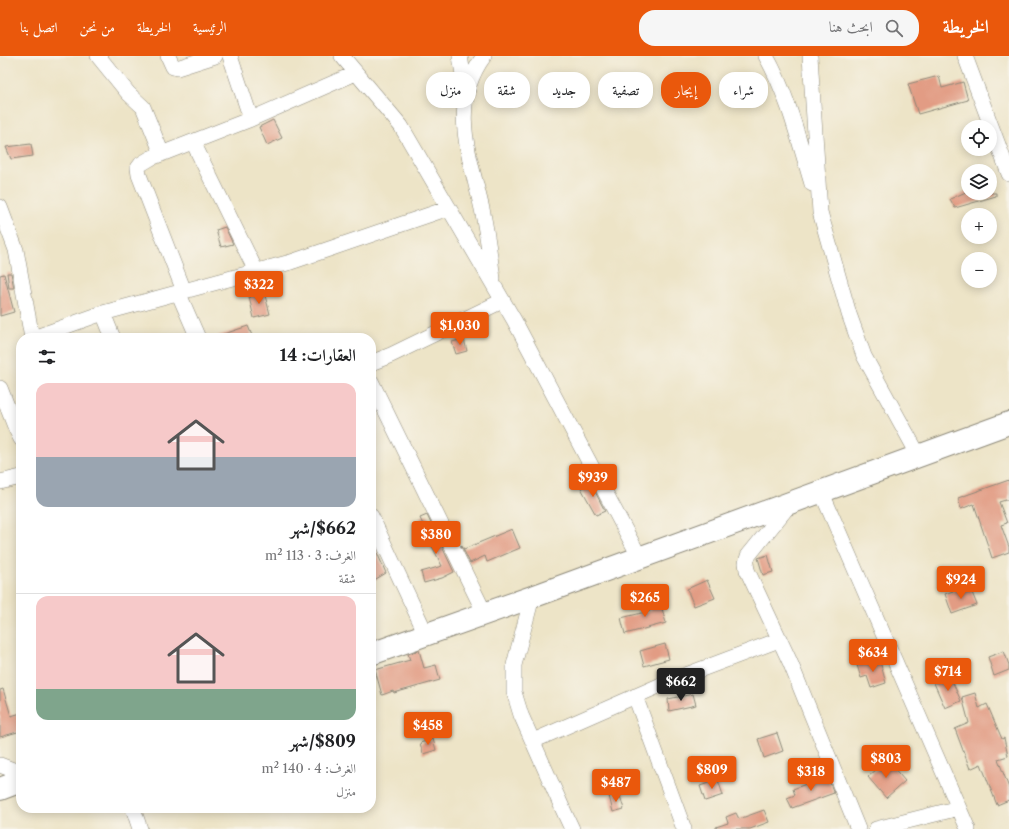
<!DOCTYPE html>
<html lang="ar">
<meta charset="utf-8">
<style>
:root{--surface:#fff;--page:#f6f6f6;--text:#202124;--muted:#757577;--line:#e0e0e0;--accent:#ea580c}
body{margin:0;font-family:"Libre Caslon Text",Amiri,serif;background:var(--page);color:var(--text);direction:rtl;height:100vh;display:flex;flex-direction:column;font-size:15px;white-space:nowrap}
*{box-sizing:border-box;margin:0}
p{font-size:13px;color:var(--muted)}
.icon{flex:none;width:22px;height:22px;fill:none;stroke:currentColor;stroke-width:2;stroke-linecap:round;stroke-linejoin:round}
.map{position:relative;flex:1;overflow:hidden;direction:ltr}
.side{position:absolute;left:16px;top:277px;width:360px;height:480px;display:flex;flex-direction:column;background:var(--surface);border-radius:16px;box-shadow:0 2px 10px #0003;direction:rtl}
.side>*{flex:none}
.banner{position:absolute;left:388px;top:16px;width:380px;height:36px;direction:rtl;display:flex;gap:8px}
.tools{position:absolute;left:961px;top:64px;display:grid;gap:8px}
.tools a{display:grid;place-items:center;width:36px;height:36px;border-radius:50%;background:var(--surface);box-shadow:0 2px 10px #0003;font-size:20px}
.price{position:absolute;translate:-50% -34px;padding:0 9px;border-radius:4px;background:var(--accent);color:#fff;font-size:13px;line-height:26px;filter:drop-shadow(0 1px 2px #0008)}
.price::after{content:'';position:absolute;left:50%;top:24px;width:12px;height:9px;margin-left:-6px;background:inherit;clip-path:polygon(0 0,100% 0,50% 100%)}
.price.active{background:#222;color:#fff}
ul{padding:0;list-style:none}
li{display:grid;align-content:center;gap:8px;height:212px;padding:0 20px}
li+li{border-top:1px solid var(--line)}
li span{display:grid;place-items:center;height:124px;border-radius:12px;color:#555}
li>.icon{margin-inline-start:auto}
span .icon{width:72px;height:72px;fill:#fffc;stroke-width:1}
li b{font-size:17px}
h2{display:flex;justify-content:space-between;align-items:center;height:48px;padding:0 20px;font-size:17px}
.pill{padding:0 14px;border-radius:16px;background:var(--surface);box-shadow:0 2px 10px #0003;font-size:14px;line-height:36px}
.pill.active{background:var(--accent);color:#fff}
header{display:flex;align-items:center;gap:24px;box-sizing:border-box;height:56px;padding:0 20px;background:var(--accent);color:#fff}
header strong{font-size:19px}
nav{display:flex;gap:22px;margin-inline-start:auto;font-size:14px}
.search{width:280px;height:36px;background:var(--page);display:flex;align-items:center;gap:10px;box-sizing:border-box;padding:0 14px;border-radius:16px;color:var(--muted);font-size:15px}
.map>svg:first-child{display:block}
.building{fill:#e29c84}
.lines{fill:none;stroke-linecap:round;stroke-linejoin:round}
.street-casing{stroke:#8c8879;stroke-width:16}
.secondary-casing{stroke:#8c8879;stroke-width:24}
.street{stroke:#fff;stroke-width:15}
.secondary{stroke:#fff;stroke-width:22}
</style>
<header>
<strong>الخريطة</strong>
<div class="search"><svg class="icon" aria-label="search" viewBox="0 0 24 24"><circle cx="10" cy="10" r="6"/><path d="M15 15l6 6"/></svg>ابحث هنا</div>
<nav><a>الرئيسية</a><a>الخريطة</a><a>من نحن</a><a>اتصل بنا</a></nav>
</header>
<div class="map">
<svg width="1009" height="773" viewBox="0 0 1009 773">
<rect width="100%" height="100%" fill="#f7f3e8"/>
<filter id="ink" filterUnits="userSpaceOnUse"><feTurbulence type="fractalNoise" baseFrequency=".025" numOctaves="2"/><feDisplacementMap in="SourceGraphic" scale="8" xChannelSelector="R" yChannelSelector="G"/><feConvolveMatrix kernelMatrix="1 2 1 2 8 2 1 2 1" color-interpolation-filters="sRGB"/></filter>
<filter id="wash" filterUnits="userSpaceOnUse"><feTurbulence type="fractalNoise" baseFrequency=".012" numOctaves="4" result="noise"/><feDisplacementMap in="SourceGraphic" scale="16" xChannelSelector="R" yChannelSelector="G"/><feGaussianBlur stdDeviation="0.9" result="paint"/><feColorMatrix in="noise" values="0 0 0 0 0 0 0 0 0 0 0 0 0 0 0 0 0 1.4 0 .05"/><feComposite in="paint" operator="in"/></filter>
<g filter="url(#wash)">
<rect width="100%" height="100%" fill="#ede4c7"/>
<g id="blocks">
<path class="building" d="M 939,20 L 942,32 L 963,26 L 968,44 L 918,58 L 908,28 Z
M 273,64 L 282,82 L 267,89 L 259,71 Z
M 31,88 L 33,100 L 11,103 L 6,91 Z
M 968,135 L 968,137 L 996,137 L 996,140 L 955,152 L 950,143 Z
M 225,171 L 233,188 L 221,191 L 216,174 Z
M 7,217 L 11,217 L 14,232 L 9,232 Z
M 4,218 L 14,256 L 0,260 L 0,219 Z
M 264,236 L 270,258 L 254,262 L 249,241 Z
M 248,270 L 253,282 L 218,282 L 218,280 Z
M 464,283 L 467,295 L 456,298 L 452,286 Z
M 586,418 L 605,455 L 596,459 L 581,432 L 589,427 Z
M 1009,424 L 1009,443 L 999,446 L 1007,467 L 1001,469 L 1009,491 L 1009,496 L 992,502 L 974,448 L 961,453 L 958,442 Z
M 427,459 L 454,516 L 442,522 L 424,527 L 421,516 L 442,510 L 427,480 L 428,480 L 420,462 Z
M 512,473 L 520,492 L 487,506 L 485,500 L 470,507 L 461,489 L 464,493 Z
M 371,483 L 386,517 L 371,526 Z
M 768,499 L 773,516 L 763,519 L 758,502 Z
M 707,524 L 715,542 L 694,550 L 687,533 Z
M 969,529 L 977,549 L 952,558 L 945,538 Z
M 659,542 L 666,567 L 625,578 L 621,562 L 650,555 L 647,545 Z
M 665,588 L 669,603 L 644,610 L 640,595 Z
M 419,594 L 424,612 L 436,609 L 440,624 L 394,637 L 393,635 L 382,639 L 375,614 L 410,604 L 408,598 Z
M 1004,595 L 1009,609 L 1009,614 L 994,620 L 988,601 Z
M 879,602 L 886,627 L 871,632 L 867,620 L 861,622 L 857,609 Z
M 950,620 L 961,645 L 945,652 L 934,627 Z
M 3,633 L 11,660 L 21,657 L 21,675 L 0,681 L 0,634 Z
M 975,637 L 979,652 L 987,648 L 1002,683 L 1004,682 L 1008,700 L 998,703 L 1009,732 L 1009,744 L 997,749 L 981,708 L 970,713 L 955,673 L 969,667 L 962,641 Z
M 693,638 L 696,649 L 669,655 L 668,643 Z
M 777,677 L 783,695 L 764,702 L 758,683 Z
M 433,683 L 436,694 L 423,698 L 420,687 Z
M 887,704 L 905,725 L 886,742 L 868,721 Z
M 614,718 L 617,730 L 600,734 L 597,722 Z
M 827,720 L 834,737 L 792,752 L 787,742 L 795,739 L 793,733 Z
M 718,724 L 723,739 L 705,745 L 700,730 Z
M 619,737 L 624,753 L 613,756 L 609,740 Z
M 764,754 L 769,766 L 750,773 L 716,773 L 716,771 L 728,767 L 726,761 L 736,757 L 739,763 Z"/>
</g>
</g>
<g filter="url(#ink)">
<use href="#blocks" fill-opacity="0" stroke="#8c8879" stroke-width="1"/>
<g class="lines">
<defs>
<path id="street" d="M 98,0 L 128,37 L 143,51 L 162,98
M 168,0 L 173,11 L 177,12 L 215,0
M 230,0 L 251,63
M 342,0 L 401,70 L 514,264 L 640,502
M 460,0 L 466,37
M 484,0 C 448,49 470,100 482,153 C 487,176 490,200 493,223
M 766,0 C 788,39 799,85 812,128
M 810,0 L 820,156 L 849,258 L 864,300 L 919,400
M 965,0 L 1009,118
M 193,86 L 256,215
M 0,151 L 16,194 L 32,282
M 184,235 L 139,119 L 138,112 L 141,108 L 151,102 L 251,63 L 356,17
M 178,236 L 198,282
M 103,257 L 113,282
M 33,282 L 103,257 L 291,206 L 449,152
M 371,307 L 391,299 L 502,245
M 371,325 L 485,558
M 0,332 L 16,373 L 21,383
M 0,426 L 21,421
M 821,435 L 968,773
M 790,448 L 748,500 L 746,507 L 747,514 L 790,606 L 858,773
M 371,460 L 426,578
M 532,541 L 514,609 L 514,636 L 521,659 L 565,758 L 572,773
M 635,640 L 684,773
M 533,685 L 670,625 L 779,584
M 0,709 L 21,717
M 133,752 L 140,773
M 876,773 L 959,752"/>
<path id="secondary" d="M 371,598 L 532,541 L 1009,367
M 0,733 L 21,725"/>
</defs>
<use href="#street" class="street-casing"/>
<use href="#secondary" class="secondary-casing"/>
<use href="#street" class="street"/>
<use href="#secondary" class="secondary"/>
</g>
</g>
</svg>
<div class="tools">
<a><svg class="icon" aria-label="locate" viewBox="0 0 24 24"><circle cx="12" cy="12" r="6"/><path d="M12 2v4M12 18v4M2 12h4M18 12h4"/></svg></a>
<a><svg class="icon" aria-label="layers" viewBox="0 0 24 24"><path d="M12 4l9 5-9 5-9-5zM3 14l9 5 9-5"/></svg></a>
<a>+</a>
<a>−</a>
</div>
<b class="price" style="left:259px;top:249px">$322</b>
<b class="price" style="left:460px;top:290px">$1,030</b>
<b class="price" style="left:593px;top:442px">$939</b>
<b class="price" style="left:436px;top:499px">$380</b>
<b class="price" style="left:961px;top:544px">$924</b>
<b class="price" style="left:645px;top:562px">$265</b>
<b class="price" style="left:873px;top:617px">$634</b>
<b class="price" style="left:948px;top:636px">$714</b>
<b class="price active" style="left:681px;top:646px">$662</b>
<b class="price" style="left:428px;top:690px">$458</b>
<b class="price" style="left:886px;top:723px">$803</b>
<b class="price" style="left:712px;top:734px">$809</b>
<b class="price" style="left:811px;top:736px">$318</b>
<b class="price" style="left:616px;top:747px">$487</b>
<div class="banner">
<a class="pill">شراء</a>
<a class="pill active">إيجار</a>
<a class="pill">تصفية</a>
<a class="pill">جديد</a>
<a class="pill">شقة</a>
<a class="pill">منزل</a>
</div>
<section class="side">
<h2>العقارات: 14<svg class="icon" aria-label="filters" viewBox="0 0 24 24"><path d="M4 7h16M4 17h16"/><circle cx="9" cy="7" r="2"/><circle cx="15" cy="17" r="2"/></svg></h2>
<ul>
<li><span style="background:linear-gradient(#f6c9c9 60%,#9aa5b1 0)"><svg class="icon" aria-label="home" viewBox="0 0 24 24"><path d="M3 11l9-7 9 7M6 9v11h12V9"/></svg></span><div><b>$662/شهر</b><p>الغرف: 3 · 113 m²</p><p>شقة</p></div></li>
<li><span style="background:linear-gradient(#f6c9c9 75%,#7fa58c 0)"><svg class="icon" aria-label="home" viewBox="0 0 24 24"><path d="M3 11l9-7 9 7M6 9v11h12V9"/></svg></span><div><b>$809/شهر</b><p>الغرف: 4 · 140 m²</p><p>منزل</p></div></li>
</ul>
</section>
</div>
